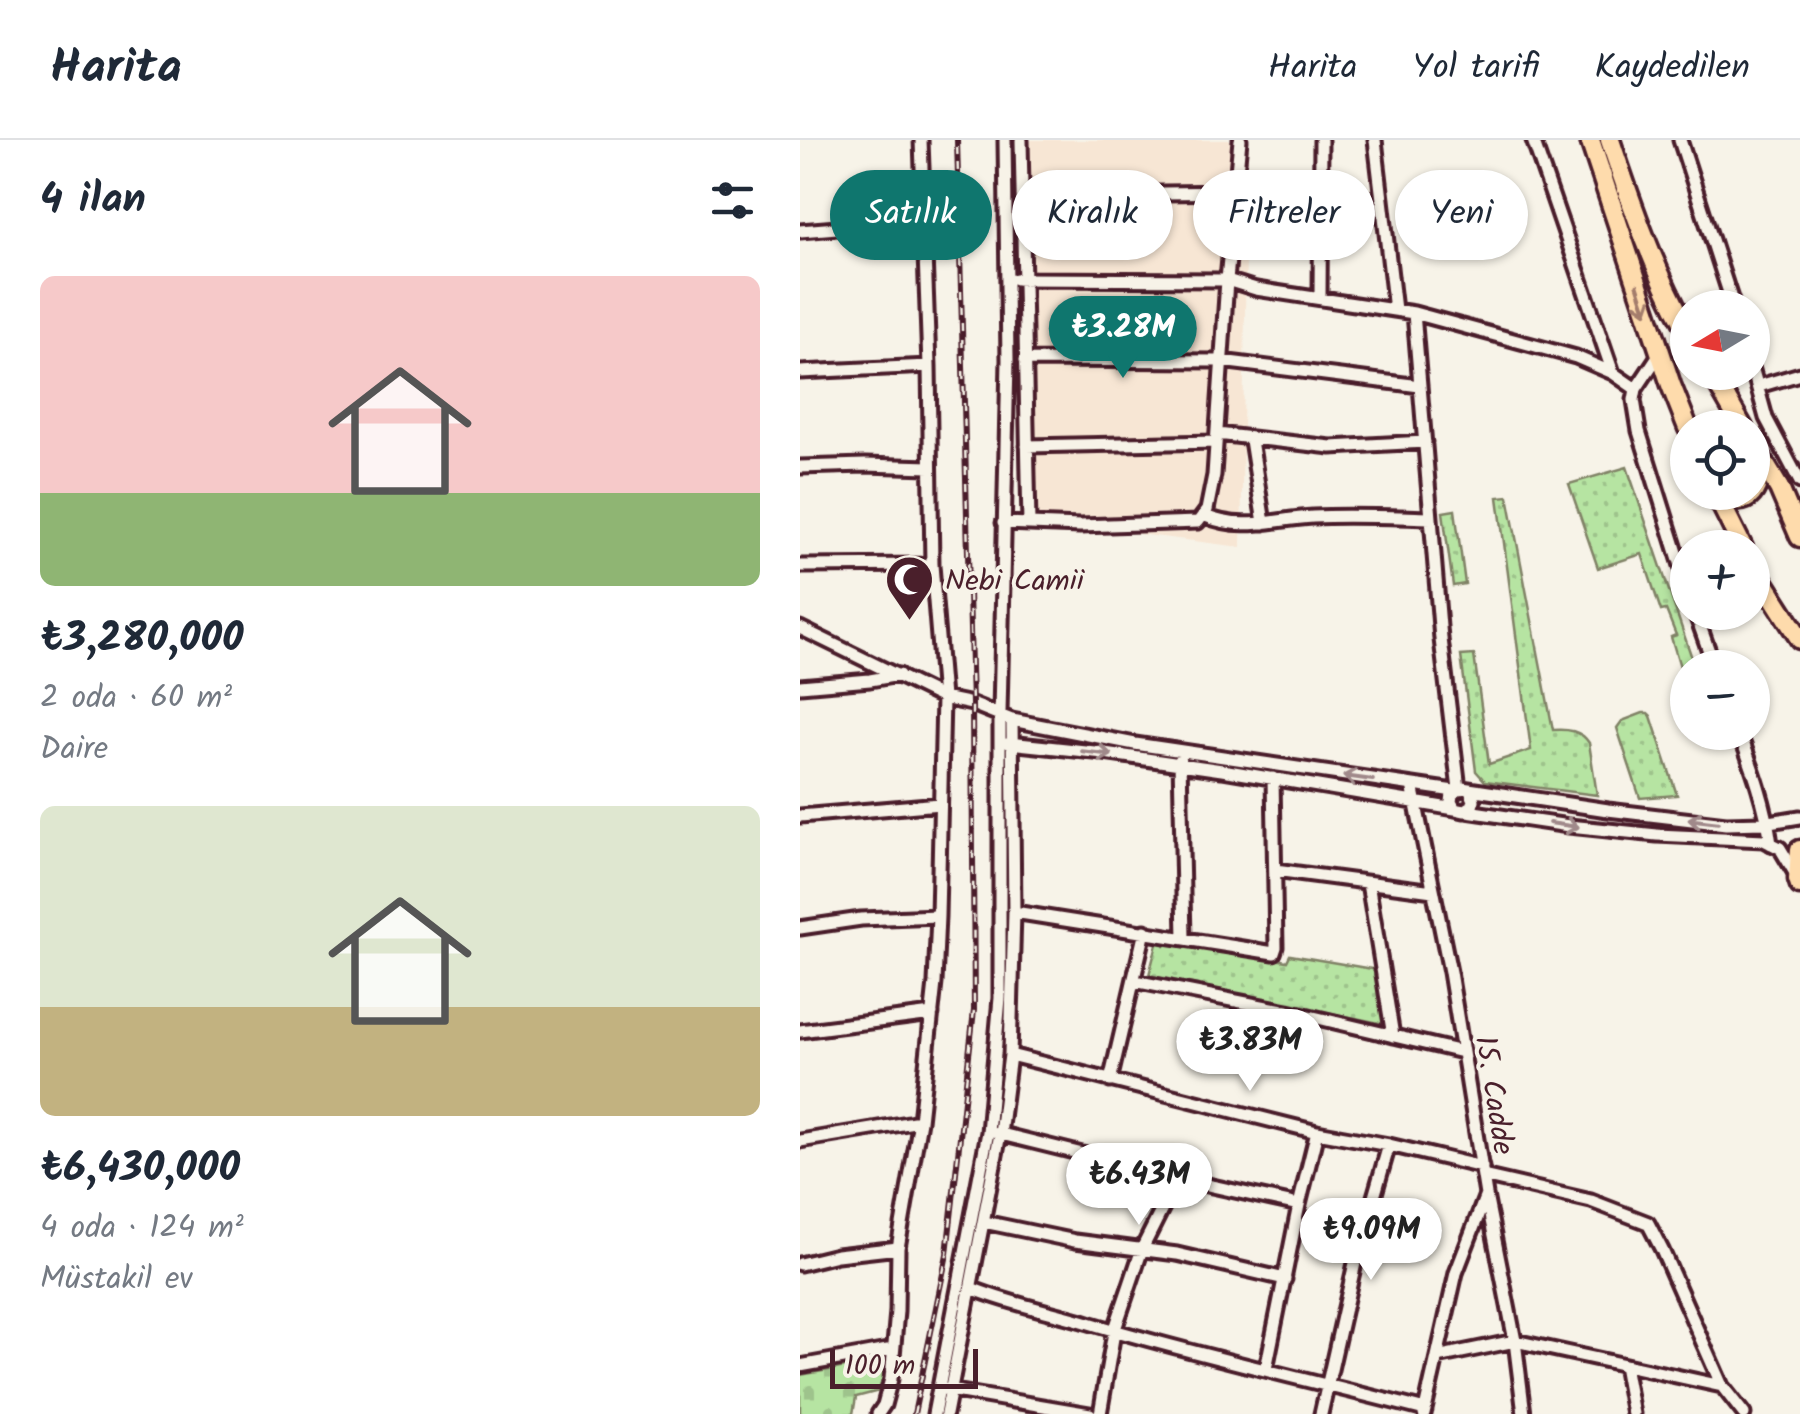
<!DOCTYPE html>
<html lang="tr">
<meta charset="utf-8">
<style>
:root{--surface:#fff;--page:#f2f2f3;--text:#1f2937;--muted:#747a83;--line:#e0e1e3;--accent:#0f766e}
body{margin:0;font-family:Kalam,sans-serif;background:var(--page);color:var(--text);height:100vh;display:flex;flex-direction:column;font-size:38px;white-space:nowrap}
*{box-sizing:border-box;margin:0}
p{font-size:32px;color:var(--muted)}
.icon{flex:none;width:55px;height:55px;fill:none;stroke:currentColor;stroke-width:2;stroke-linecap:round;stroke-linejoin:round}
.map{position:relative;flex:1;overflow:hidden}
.sheet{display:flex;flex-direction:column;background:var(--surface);width:800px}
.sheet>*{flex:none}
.top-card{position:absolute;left:30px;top:30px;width:820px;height:90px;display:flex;gap:20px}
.needle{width:65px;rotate:260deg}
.tools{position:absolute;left:870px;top:150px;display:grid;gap:20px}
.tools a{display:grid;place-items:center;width:100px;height:100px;border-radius:50%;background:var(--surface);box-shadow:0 2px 8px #0004;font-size:50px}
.scale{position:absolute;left:30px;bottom:25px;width:148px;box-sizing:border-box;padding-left:10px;border:5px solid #4a1f2b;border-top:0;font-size:28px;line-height:35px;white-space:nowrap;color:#4a1f2b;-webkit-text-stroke:8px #f7f3e8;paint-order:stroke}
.price{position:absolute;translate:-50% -85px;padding:0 22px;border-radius:35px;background:#fff;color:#222;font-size:32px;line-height:65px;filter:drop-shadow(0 2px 5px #0008)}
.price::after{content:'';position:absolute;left:50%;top:60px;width:30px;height:22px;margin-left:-15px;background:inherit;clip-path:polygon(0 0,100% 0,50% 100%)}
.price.current{background:var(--accent);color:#fff}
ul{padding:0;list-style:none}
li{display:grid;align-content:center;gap:20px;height:530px;padding:0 40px}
li span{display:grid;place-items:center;height:310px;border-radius:15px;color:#555}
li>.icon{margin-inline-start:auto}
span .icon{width:180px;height:180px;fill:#fffc;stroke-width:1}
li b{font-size:42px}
h2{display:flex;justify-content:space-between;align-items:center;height:120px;padding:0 40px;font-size:42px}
.tag{padding:0 35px;border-radius:45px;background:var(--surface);box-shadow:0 2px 8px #0004;font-size:35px;line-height:90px}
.tag.current{background:var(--accent);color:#fff}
header{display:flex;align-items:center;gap:60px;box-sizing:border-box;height:140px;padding:0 50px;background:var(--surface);border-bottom:2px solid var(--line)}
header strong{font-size:48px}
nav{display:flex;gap:55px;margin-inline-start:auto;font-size:35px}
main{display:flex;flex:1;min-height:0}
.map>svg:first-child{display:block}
.built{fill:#f7e6d4}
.green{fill:url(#green-dots);stroke:#808266;stroke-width:2.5}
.cemetery{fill:url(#cemetery-stones);stroke:#808266;stroke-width:2.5}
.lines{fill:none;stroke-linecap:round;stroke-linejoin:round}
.minor-casing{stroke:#4a1f2b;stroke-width:19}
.highway-casing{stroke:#4a1f2b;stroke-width:25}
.minor{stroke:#f7f3e8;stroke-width:11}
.highway{stroke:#fedbac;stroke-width:18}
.rail-casing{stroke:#4a1f2b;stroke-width:6}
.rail{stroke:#f7f3e8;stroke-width:2.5;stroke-dasharray:8;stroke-linecap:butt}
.oneway{stroke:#a47d6c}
.oneway2{stroke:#a0898a}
.labels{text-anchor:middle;stroke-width:8;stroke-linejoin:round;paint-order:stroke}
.poi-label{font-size:30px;fill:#4a1f2b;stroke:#f7f3e8;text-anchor:start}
.street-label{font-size:30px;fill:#4a1f2b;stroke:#f7f3e8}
</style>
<header>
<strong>Harita</strong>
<nav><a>Harita</a><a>Yol tarifi</a><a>Kaydedilen</a></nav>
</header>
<main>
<section class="sheet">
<h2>4 ilan<svg class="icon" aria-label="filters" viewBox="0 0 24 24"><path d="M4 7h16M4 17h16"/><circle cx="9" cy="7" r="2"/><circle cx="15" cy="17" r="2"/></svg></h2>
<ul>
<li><span style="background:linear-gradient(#f6c9c9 70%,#8fb573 0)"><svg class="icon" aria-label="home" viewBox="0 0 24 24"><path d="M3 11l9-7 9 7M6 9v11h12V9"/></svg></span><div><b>₺3,280,000</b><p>2 oda · 60 m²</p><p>Daire</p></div></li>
<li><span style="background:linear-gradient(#dfe7d0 65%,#c2b280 0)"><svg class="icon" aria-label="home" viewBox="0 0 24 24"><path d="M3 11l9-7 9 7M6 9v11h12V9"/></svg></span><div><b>₺6,430,000</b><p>4 oda · 124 m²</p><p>Müstakil ev</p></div></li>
</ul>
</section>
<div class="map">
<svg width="1000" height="1274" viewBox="0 0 1000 1274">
<defs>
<pattern id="green-dots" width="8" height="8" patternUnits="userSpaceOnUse" patternTransform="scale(2.5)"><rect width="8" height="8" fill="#b6e4a2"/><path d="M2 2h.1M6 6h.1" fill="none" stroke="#9ec38c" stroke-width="1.8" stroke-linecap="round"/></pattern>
<pattern id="cemetery-stones" width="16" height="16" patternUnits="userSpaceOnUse" patternTransform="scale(2.5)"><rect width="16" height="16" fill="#b6e4a2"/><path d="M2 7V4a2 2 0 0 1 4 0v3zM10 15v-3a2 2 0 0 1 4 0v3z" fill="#9ec38c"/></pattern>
</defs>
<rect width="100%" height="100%" fill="#f7f3e8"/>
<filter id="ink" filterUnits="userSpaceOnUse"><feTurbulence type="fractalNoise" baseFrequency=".01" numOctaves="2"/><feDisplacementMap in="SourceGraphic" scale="20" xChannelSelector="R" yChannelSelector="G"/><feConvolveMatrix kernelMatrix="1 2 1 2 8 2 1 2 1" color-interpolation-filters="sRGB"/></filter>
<g filter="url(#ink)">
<path class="built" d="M 216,0 L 448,0 L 441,407 L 220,379 Z"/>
<path class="green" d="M 827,327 L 895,527 L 888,528 L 887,550 L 871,497 L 876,495 L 866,470 L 861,471 L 842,414 L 798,428 L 769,344 Z
M 708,356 L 753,590 C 767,589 781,590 789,603 L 797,655 L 685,641 L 676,631 L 661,516 L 674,515 L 689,624 L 731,610 L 698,357 Z
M 655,370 L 665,444 L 653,446 L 643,372 Z
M 843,573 L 848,573 L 851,576 L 877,655 L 840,658 L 817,588 L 822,581 Z
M 358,800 L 487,821 L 490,815 L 584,831 L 589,885 L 349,835 Z"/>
<path class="cemetery" d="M 86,1220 L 83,1250 L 56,1257 L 53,1274 L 0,1274 L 0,1235 Z"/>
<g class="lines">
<defs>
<path id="minor" d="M 221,0 L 229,384
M 575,0 L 595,170
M 733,0 L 813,233
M 880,0 L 934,168
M 222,55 L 435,52
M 0,91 L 124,81
M 216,139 L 427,140 L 440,0
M 520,158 L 521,0
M 614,173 L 641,499 L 659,649
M 860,213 L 836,249 L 834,260 L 839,291 L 888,448
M 225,220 L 421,221 L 620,246
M 952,227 L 966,278 L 1000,342
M 0,232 L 129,226
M 959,246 L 1000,234
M 417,294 L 531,307 L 625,302
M 451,300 L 464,383
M 227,306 L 416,302
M 0,327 L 65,325 L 130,327
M 405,376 C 444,392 473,379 513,377 C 552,375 592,377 631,378
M 203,383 L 280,386 L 398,382 L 407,370 L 414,335 L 427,140 L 456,149 L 614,173 L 776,217 L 813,233 L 836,249
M 0,426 L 132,425
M 895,472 L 915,528
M 0,488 L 143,558 L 172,564 L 212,580 L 335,604 L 654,651
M 0,546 L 70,540 L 99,535
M 939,592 C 953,629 966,665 971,704
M 209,603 L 304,613 L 422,630 L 655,669
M 380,620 L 384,798
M 612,645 L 650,832 L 686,1055 L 715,1201 L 724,1274
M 670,651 L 674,660 L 672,666 L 664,671 L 655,669 L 651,662 L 652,654 L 662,648 L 808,670 L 926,684 L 963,683 L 1000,677
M 667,671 L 769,686 L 857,695 L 964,700 L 980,708 L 995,733
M 0,676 L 140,664
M 475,730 L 633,751
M 568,743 L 593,896
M 214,772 L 474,813 L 476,807 L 473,638
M 0,788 L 61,779 L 138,776
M 334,841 L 488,871 L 662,912
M 0,891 L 132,874
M 210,915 L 517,992 L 589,1005 L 682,1027
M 310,941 L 345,791
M 197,993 L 412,1046 L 499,1065
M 0,1001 L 120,981
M 683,1036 L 791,1061 L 848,1083 L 862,1110 L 922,1246 L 944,1274
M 184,1082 L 275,1101 L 377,1114 L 485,1139
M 0,1124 L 37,1115 L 98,1108
M 171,1148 C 210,1164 249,1171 289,1183 C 400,1216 513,1241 625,1270
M 637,1217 L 715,1201 L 922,1246
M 824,1225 L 833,1274
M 0,1226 L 93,1209
M 466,1229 L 499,1065 L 517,992
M 143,1249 L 290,1274
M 78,1274 L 84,1265 L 91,1239 L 97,1171 L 98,1108 L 120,981 L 135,843 L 138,776 L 143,558 L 132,425 L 129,226 L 121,0
M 134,1274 L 188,992 L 200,858 L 200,573 L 208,220 L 205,0
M 146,1274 L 200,994 L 210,915 L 214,772 L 212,580
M 300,1274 L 314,1192 L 342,1109 L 378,1037
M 521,1274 L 555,1123 L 589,1005
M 624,1274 L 656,1133 L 686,1055"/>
<path id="highway" d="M 790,0 L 871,245 L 888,288
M 810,0 C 832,66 854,130 888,191
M 911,232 L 943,288
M 952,303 L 979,348 L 1000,397
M 915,352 L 943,408
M 920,352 C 948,375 965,345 956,318
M 952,424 L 1000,499
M 1000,710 L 998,739 L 1000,745"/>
</defs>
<use href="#minor" class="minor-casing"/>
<use href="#highway" class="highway-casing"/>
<use href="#minor" class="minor"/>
<use href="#highway" class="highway"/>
<defs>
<path id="rail" d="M 114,1274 L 147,1114 L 174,870 L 172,564 L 157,0"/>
</defs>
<use href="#rail" class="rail-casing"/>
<use href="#rail" class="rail"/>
</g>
<defs><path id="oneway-shaft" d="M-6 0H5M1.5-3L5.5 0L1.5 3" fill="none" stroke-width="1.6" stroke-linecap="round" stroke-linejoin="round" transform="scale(2.5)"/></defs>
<use class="oneway" href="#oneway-shaft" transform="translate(842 159) rotate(72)"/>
<g class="oneway2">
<use href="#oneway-shaft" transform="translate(297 613) rotate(7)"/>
<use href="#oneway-shaft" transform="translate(558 638) rotate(-172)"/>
<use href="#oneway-shaft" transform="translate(903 681) rotate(-173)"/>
<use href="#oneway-shaft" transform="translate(764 685) rotate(8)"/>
</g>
</g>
<defs>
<symbol id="mosque-pin" viewBox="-11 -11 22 30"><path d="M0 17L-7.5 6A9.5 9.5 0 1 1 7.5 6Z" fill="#4a1f2b" stroke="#f7f3e8"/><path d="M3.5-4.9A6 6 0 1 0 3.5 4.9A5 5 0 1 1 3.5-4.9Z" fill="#fff"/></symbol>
</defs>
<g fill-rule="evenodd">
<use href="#mosque-pin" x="82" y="412" width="55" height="75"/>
</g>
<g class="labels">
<g class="poi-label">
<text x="145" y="450">Nebi Camii</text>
</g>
<g class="street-label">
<text transform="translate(695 955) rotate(81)" y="10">15. Cadde</text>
</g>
</g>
</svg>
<div class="tools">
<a><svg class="needle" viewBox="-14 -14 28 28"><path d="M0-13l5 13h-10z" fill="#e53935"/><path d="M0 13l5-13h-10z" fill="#747a83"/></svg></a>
<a><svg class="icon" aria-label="locate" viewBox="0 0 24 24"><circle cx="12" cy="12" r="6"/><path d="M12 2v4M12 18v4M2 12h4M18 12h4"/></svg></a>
<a>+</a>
<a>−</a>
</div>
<div class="scale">100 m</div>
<b class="price current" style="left:323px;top:241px">₺3.28M</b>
<b class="price" style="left:450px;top:954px">₺3.83M</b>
<b class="price" style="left:339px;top:1088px">₺6.43M</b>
<b class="price" style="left:571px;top:1143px">₺9.09M</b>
<div class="top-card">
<a class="tag current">Satılık</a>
<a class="tag">Kiralık</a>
<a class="tag">Filtreler</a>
<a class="tag">Yeni</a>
</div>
</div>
</main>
